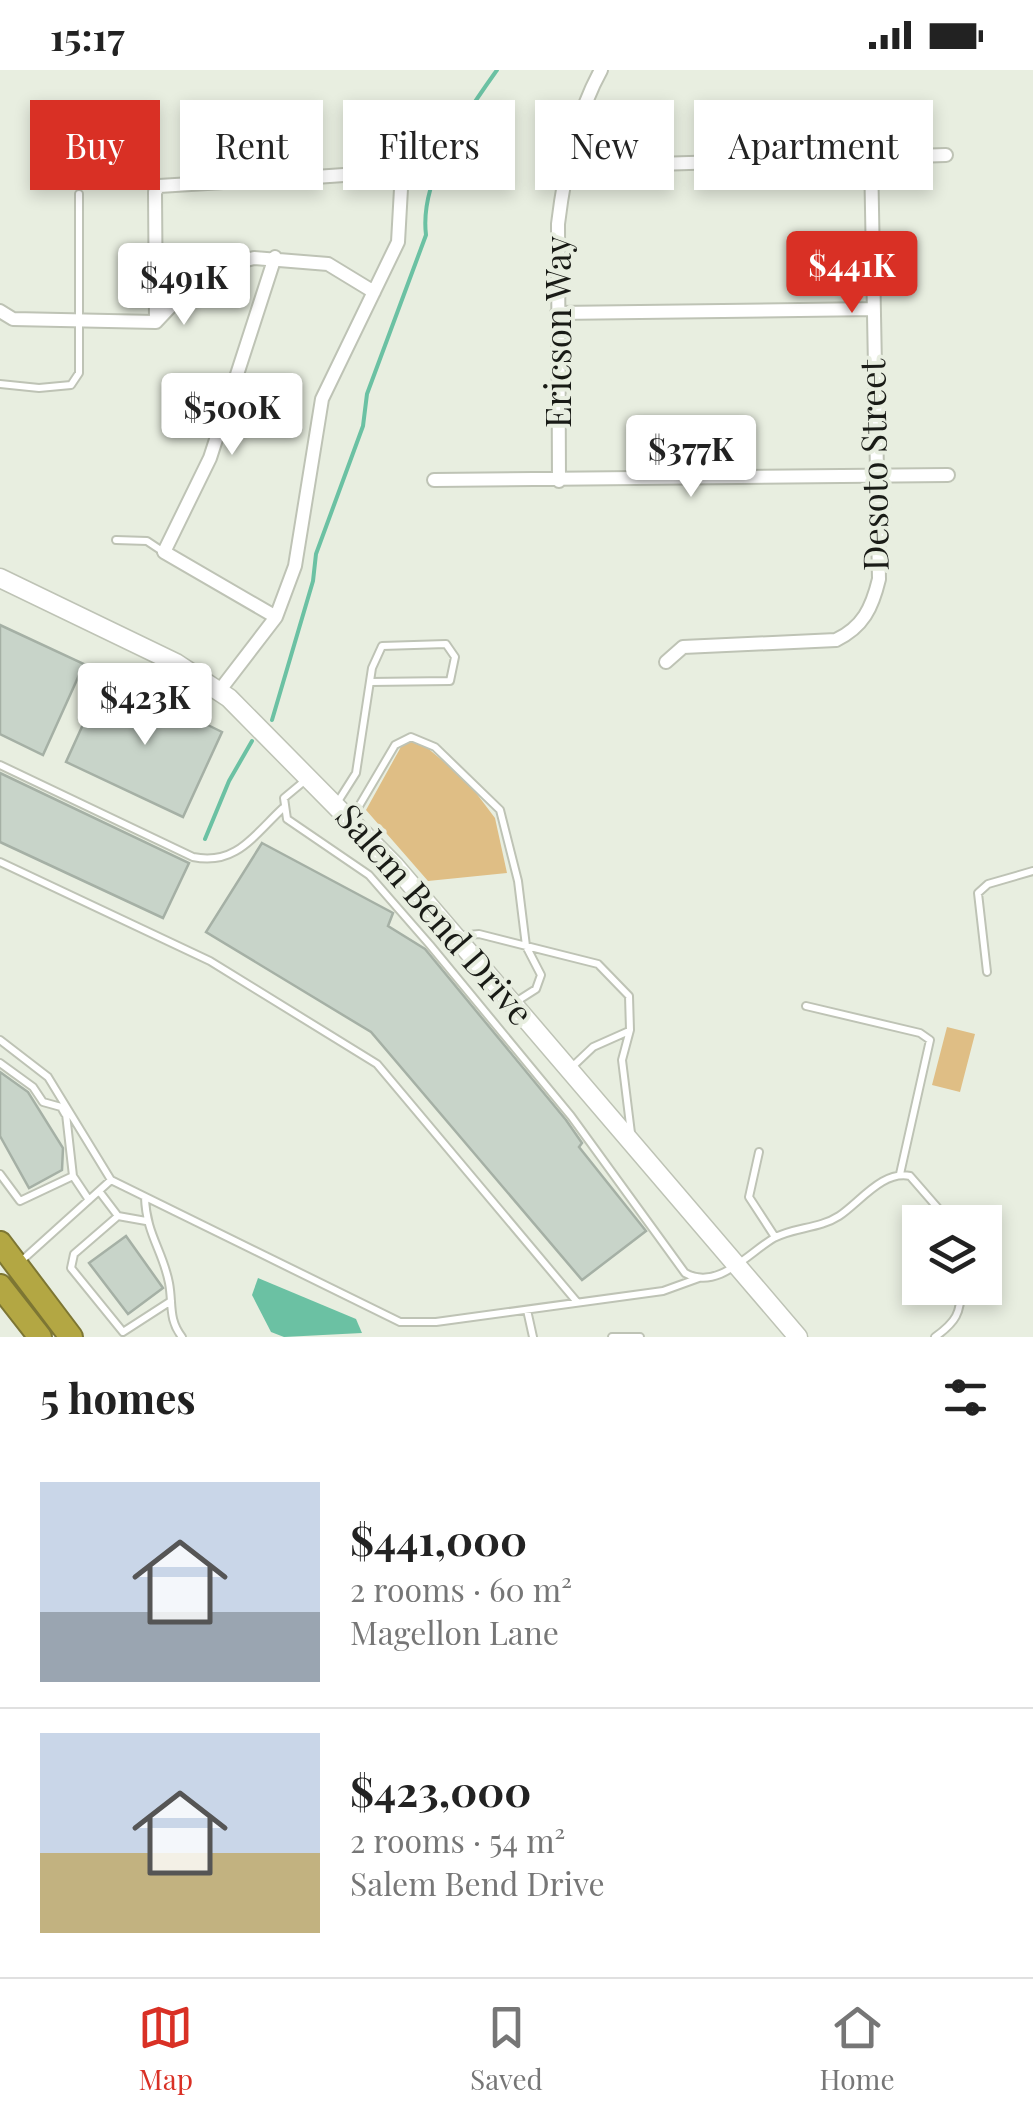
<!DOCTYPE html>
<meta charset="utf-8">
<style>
:root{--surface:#fff;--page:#f2f2f2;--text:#222;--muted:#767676;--line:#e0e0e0;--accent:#d93025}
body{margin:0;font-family:"Playfair Display",serif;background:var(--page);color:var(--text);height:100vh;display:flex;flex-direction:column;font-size:38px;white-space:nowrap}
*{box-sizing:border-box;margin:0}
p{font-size:32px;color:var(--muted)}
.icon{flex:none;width:55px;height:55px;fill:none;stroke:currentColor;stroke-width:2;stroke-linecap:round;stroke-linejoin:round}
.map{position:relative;height:1267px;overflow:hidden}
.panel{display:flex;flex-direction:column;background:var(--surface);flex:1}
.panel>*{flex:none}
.guide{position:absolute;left:30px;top:30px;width:975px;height:90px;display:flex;gap:20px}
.buttons{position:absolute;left:902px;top:1135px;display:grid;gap:20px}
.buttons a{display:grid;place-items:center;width:100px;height:100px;border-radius:0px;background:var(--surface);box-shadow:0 5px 15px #0003;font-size:50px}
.price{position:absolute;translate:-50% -85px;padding:0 22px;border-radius:10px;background:#fff;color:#222;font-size:32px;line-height:65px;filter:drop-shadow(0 2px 5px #0008)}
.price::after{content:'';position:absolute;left:50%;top:60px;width:30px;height:22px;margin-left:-15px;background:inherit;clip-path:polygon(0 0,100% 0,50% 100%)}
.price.selected{background:var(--accent);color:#fff}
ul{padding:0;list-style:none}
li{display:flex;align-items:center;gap:30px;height:250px;padding:0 40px}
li+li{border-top:2px solid var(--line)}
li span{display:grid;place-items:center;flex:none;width:280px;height:200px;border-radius:0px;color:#555}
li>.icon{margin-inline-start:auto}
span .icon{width:120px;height:120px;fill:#fffc;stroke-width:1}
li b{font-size:42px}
h2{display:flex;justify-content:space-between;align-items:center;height:120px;padding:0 40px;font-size:42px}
.tag{padding:0 35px;border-radius:0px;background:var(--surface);box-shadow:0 5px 15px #0003;font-size:35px;line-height:90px}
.tag.selected{background:var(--accent);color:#fff}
.status{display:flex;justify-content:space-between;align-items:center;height:70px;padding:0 50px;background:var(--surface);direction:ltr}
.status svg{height:28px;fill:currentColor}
.menu{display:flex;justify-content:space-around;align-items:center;height:140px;border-top:2px solid var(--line);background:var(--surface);font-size:28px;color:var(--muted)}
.menu a{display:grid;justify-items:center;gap:5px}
.menu .selected{color:var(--accent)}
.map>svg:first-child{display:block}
.green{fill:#dfbe85}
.water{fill:#6bc1a3}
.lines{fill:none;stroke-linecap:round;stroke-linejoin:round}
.stream{stroke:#6bc1a3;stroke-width:4}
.building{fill:#c8d4c9;stroke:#a5b0a5;stroke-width:2.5}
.lane-casing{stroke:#bec3b5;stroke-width:10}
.street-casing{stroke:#bec3b5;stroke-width:16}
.secondary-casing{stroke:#bec3b5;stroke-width:21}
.highway-casing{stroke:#7d7633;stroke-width:26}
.lane{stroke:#fff;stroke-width:6}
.street{stroke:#fff;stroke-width:12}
.secondary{stroke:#fff;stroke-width:18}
.highway{stroke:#b3a743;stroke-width:22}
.labels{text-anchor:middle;stroke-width:8;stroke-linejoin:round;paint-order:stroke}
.street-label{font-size:35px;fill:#191b16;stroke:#e8eee0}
</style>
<div class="status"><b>15:17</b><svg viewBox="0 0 49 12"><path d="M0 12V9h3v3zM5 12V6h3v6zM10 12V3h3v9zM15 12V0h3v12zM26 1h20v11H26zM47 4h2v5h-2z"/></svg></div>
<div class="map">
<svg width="1033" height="1267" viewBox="0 0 1033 1267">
<rect width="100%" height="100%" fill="#e8eee0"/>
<path class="green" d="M 412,670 L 419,671 L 467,711 L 495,748 L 507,803 L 428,811 L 366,740 L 402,675 Z
M 947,957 L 975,964 L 960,1022 L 932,1015 Z"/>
<path class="water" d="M 258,1208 L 356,1249 L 362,1263 L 284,1267 L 271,1262 L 252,1225 Z"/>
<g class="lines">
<path class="stream" d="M 272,650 L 313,511 L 316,484 L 363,356 L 367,324 L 426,165 C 419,108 465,45 497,0
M 205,769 L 229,711 L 252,671"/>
</g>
<path class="building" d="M 0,555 L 84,594 L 43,685 L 0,664 Z
M 116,610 L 222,662 L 183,747 L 66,692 L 90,639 L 100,643 Z
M 0,703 L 189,793 L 163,848 L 0,772 Z
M 262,773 L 393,843 L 388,856 L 425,879 L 566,1050 L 582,1073 L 579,1077 L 646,1161 L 582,1210 L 371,962 L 206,862 Z
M 0,1002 L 28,1022 L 63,1078 L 62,1100 L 29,1118 L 0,1066 Z
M 126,1166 L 163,1218 L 128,1244 L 89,1193 Z"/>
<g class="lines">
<defs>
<path id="lane" d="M 0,314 L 39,318 L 71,315 L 79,303 L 79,124
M 116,470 L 147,471 L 162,481
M 0,695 L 193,787 C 236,796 254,765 283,738
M 308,708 L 284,728 L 287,749 L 369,805 L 430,875 L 571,1046 L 685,1203 C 718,1221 748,1183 774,1168 C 794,1157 819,1159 839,1146 C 860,1132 883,1100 910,1106 L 950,1152
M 337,733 L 356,703 L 372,598 L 382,576 L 446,574 L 455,587 L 450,611 L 370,612
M 352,748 L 395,675 L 411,667 L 435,677 L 500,740 L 518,811 L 526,876 L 541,905 L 536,919 L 514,933
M 0,792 L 210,891 L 377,994 L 577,1232
M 457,866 L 479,864 L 598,894 L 629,926 L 630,960 L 622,990 L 631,1063
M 987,902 L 978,823 L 988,814 L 1033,801
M 806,936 L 920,963 L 930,970 L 900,1104
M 0,970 L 48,1007 L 111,1110 L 400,1252 L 436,1252 L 663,1221 L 699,1208
M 0,993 L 33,1017 L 43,1032 L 61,1037 L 65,1044
M 573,996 L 593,977 L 629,961
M 66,1044 L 73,1106
M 759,1082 L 749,1127 L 775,1167
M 0,1104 L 20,1131 L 73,1106 L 89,1130
M 99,1121 L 118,1146 L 74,1184 L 71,1198 L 123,1262 L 171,1231
M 145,1127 C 146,1164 163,1181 169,1213 C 173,1234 168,1249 182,1267
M 118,1146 L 146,1151
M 19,1193 L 111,1110
M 527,1240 L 533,1267
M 612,1267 L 640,1267
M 935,1267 C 956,1252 961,1243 961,1218"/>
<path id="street" d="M 575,74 L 656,94 L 946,85
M 275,187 L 210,388 L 164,482 L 276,547
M 0,241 L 13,249 L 156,252 L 204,201 L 254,188 L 328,194 L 374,222
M 557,243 L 874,239
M 156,252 L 155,122 L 159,116 L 302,107
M 434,410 L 948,405
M 559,411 L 558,154 C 564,104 576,45 601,0
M 666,592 L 683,577 L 836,570 C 863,557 872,538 879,509 L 871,86
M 220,620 L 276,547 L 295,496 L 322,329 L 398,172 L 402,101 L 315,107"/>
<path id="secondary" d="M 0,508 L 176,593 L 229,628 L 395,796 L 798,1267"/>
<path id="highway" d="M 0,1173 L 71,1267
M 0,1216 L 40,1267"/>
</defs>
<use href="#lane" class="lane-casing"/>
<use href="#street" class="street-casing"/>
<use href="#secondary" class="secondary-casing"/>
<use href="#highway" class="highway-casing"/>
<use href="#lane" class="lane"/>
<use href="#street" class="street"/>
<use href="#secondary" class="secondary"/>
<use href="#highway" class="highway"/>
</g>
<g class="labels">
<g class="street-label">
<text transform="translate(559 262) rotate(-90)" y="12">Ericson Way</text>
<text transform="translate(875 395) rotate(-91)" y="12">Desoto Street</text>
<text transform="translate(434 845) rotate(49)" y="12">Salem Bend Drive</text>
</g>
</g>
</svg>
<div class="buttons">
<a><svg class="icon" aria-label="layers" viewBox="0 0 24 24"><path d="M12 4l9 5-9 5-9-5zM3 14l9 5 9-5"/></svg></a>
</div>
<b class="price selected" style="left:852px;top:246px">$441K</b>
<b class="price" style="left:184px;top:258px">$491K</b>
<b class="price" style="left:232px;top:388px">$500K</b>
<b class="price" style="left:691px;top:430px">$377K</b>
<b class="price" style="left:145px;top:678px">$423K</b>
<div class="guide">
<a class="tag selected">Buy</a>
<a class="tag">Rent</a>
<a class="tag">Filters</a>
<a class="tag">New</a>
<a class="tag">Apartment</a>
</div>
</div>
<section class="panel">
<h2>5 homes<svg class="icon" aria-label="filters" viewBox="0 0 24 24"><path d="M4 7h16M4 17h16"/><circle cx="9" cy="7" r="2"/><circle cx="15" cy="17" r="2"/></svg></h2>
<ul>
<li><span style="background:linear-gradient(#c9d6e8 65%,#9aa5b1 0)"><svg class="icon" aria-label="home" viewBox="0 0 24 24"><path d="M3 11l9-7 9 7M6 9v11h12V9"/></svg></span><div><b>$441,000</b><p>2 rooms · 60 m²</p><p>Magellon Lane</p></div></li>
<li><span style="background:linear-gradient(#c9d6e8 60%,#c2b280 0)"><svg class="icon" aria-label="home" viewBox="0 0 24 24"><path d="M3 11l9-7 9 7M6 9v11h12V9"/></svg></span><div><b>$423,000</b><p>2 rooms · 54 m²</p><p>Salem Bend Drive</p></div></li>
</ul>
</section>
<nav class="menu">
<a class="selected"><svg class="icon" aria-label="map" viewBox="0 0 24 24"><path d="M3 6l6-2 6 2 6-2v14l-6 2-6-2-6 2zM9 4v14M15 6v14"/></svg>Map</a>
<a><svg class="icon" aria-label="saved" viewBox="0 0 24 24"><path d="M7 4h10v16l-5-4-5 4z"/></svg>Saved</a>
<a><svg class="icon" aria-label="home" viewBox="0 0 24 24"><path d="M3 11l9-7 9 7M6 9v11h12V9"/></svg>Home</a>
</nav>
